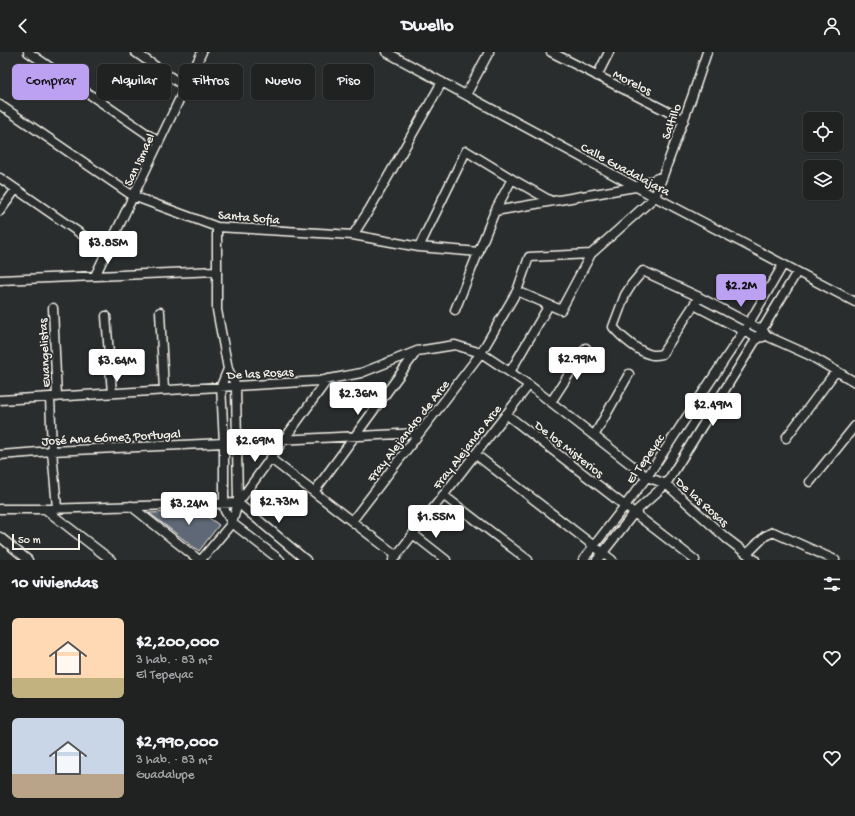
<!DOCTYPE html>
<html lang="es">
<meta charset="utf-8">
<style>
:root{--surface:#202222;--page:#2d2f2f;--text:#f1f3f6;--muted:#a2a4a5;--line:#3d3f40;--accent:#bca0f2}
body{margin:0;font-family:"Gochi Hand",sans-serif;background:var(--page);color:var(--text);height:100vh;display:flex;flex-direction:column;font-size:15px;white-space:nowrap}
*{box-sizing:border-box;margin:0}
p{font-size:13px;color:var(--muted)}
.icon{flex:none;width:22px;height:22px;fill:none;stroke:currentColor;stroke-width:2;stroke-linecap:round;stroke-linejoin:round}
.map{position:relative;height:508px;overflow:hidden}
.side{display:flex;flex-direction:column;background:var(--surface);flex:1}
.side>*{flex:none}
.top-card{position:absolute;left:12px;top:12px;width:400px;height:36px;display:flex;gap:8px}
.tools{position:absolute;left:803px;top:60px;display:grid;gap:8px}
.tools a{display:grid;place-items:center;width:40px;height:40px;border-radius:6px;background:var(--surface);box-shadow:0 1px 3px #0004,0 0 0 1px var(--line);font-size:20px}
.scale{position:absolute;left:12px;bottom:10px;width:68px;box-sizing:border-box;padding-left:4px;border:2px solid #f4f1e8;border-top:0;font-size:11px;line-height:14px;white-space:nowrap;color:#f4f1e8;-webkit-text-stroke:3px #2a2d2e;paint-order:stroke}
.price{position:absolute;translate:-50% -34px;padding:0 9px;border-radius:4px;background:#fff;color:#222;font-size:13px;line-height:26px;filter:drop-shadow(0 1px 2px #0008)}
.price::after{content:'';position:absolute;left:50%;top:24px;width:12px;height:9px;margin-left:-6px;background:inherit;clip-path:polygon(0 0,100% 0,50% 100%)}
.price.on{background:var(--accent);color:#111}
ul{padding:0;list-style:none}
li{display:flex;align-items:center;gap:12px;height:100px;padding:0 12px}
li span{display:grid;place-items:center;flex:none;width:112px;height:80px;border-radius:6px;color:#555}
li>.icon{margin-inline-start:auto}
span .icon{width:48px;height:48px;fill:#fffc;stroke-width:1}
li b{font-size:17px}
h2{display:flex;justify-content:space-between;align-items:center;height:48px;padding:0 12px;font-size:17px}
.pill{padding:0 14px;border-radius:6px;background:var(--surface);box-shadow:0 1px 3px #0004,0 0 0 1px var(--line);font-size:14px;line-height:36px}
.pill.on{background:var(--accent);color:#111}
header{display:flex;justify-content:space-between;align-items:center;height:52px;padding:0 12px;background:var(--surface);font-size:18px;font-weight:700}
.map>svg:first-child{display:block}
.building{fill:#5f6876;stroke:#f4f1e8}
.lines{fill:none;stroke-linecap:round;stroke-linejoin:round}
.street-casing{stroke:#f4f1e8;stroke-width:11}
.street{stroke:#2a2d2e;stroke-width:8}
.labels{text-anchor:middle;stroke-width:3.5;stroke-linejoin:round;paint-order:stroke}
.street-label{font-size:13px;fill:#f4f1e8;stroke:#2a2d2e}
</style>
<header><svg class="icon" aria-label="back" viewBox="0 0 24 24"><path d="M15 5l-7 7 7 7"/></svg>Dwello<svg class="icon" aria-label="person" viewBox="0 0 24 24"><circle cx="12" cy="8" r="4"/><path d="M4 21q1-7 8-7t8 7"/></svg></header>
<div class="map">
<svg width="855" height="508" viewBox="0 0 855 508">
<rect width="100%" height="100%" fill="#2a2d2e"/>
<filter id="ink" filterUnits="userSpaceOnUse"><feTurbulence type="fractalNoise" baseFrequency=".025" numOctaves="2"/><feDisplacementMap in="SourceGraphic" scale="8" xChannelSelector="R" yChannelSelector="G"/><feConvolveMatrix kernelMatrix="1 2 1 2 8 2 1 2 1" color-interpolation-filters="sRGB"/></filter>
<g filter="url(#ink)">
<path class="building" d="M 200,459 L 219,473 L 199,499 L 149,461 Z"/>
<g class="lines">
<defs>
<path id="street" d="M 28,0 L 159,90
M 135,0 L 185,35
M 386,0 L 655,145 L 855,250
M 551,0 L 684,68
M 597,24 L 609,0
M 466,43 L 489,0
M 0,53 L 133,144 L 217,175 L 353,183 L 369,158 L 442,30
M 0,126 L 107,200
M 512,127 L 551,149
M 0,159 L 16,137
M 217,175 L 217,258 L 228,317 L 236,334 L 238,451
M 353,183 L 419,195 L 466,99 L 512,127 L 495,159 L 635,135 L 663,124
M 419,195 L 479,200
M 95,224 L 202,0
M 0,228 L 217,219
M 517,239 L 561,258 L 591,202 L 655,145 L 692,45 L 707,0
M 699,245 L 662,302 C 659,303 655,303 652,303 C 639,300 622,286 613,275 L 625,243 L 632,232 L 643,219 L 699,245 L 762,278 L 769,285 L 809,303 L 855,330
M 694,253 L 757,286 L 763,285
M 53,256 L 57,345
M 455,258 L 495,159
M 160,260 L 164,338
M 106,264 L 112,341
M 228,317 L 221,334 L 224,391 L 224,448 L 225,459 L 232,471 L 280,508
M 510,320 L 549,253
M 50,345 L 52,399 L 57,456
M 0,348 L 319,329 L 361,321 L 417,299 L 455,293 L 481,301 L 529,333 L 647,425 L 666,432 L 726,486 L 755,508
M 551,350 L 586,296
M 506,362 L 695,508
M 594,384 L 629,322
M 786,386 L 836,319
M 237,390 L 419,381
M 475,402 L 612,508
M 0,403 L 52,399 L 224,391
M 271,407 L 397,504
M 810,430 L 855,374
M 314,440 L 417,299
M 443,443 L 528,508
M 238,451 L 306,508
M 131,454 L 199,508
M 0,457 L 45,457 L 238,451
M 45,457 L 111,508
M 352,469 L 481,301 L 517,239 L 529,205 L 591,202
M 413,482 L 446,508
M 0,485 L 28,508
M 747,502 L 765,484 L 773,480 L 835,508
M 201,508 L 232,471 L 238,451 L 328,327
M 393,508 L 529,333
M 583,508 L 647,425 L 749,271 L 783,213
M 597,508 L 634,461 L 666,432 L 762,278 L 797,220"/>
</defs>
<use href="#street" class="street-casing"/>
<use href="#street" class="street"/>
</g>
</g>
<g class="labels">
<g class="street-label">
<text transform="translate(633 29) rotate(27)" y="5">Morelos</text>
<text transform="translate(670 69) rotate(-70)" y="5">Saltillo</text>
<text transform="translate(138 107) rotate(-65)" y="5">San Ismael</text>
<text transform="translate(626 116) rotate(28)" y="5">Calle Guadalajara</text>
<text transform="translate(249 164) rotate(5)" y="5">Santa Sofia</text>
<text transform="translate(43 301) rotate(-93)" y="5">Evangelistas</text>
<text transform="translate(260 320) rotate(-3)" y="5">De las Rosas</text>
<text transform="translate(407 378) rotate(-52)" y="5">Fray Alejandro de Arce</text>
<text transform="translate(111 384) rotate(-3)" y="5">José Ana Gómez Portugal</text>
<text transform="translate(466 394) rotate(-52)" y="5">Fray Alejando Arce</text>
<text transform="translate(570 396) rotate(38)" y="5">De los Misterios</text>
<text transform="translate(644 406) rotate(-55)" y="5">El Tepeyac</text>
<text transform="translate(703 449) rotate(42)" y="5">De las Rosas</text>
</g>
</g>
</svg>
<div class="tools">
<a><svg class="icon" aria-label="locate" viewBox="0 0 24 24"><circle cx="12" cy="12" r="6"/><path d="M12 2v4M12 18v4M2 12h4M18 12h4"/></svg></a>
<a><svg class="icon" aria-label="layers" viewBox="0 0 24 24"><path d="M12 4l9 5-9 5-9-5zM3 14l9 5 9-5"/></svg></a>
</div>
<div class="scale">50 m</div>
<b class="price" style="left:108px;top:213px">$3.85M</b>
<b class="price on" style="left:741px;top:256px">$2.2M</b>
<b class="price" style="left:577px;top:329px">$2.99M</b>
<b class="price" style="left:117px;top:331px">$3.64M</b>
<b class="price" style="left:358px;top:364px">$2.36M</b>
<b class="price" style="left:713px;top:375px">$2.49M</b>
<b class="price" style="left:255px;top:411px">$2.69M</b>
<b class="price" style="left:279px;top:472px">$2.73M</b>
<b class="price" style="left:189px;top:474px">$3.24M</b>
<b class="price" style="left:436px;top:487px">$1.55M</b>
<div class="top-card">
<a class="pill on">Comprar</a>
<a class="pill">Alquilar</a>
<a class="pill">Filtros</a>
<a class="pill">Nuevo</a>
<a class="pill">Piso</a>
</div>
</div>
<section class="side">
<h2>10 viviendas<svg class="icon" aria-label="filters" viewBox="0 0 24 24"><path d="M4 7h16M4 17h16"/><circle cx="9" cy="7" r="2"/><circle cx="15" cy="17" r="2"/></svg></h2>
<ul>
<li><span style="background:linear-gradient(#ffd9b3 75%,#c2b280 0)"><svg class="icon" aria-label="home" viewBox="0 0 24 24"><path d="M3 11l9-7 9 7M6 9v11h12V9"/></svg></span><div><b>$2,200,000</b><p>3 hab. · 83 m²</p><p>El Tepeyac</p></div><svg class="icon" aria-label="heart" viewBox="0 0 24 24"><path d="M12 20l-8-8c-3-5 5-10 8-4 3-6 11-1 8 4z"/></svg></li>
<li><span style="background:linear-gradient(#c9d6e8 70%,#b9a48a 0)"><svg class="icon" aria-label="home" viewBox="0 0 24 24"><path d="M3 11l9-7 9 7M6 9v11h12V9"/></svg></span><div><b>$2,990,000</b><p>3 hab. · 83 m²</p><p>Guadalupe</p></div><svg class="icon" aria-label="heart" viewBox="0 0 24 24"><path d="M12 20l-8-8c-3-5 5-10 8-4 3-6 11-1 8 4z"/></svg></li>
</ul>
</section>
